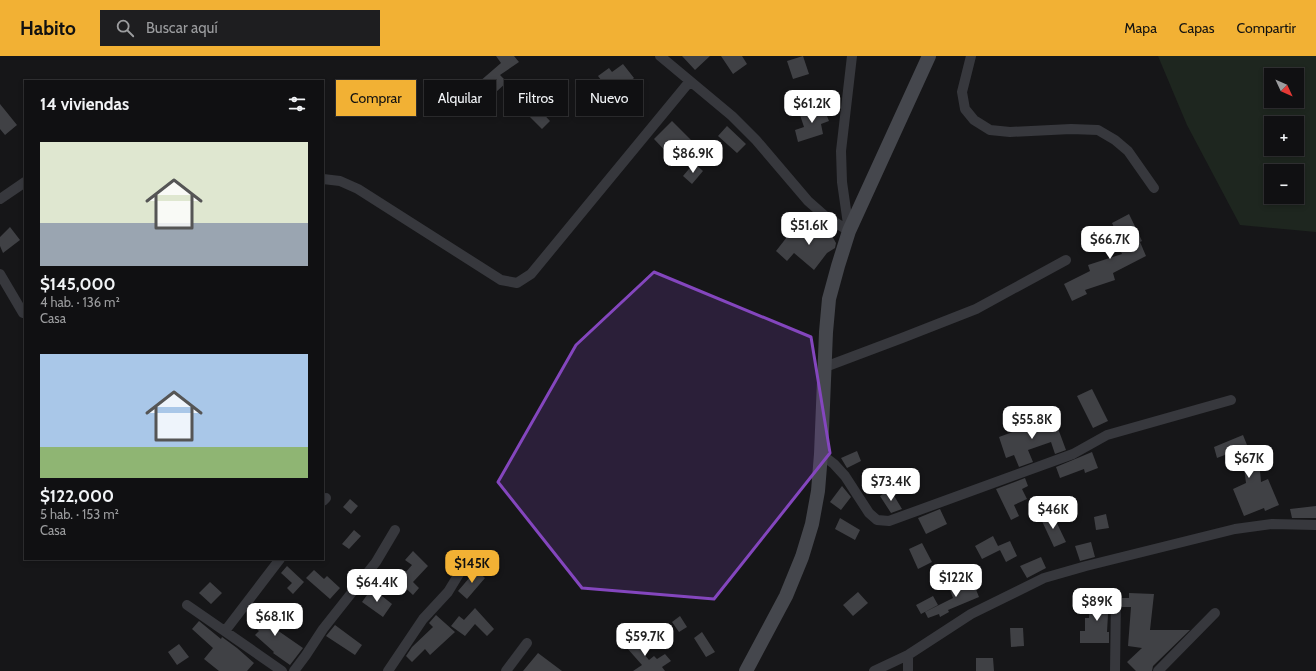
<!DOCTYPE html>
<html lang="es">
<meta charset="utf-8">
<style>
:root{--surface:#101012;--page:#1e1e20;--text:#f1f3f6;--muted:#9c9d9f;--line:#303032;--accent:#f2b134}
body{margin:0;font-family:Cabin,sans-serif;background:var(--page);color:var(--text);height:100vh;display:flex;flex-direction:column;font-size:15px;white-space:nowrap}
*{box-sizing:border-box;margin:0}
p{font-size:13px;color:var(--muted)}
.icon{flex:none;width:22px;height:22px;fill:none;stroke:currentColor;stroke-width:2;stroke-linecap:round;stroke-linejoin:round}
.map{position:relative;flex:1;overflow:hidden}
.side{position:absolute;left:24px;top:24px;width:300px;height:480px;display:flex;flex-direction:column;background:var(--surface);border-radius:0px;box-shadow:0 2px 6px #0003,0 0 0 1px var(--line)}
.side>*{flex:none}
.top-card{position:absolute;left:336px;top:24px;width:380px;height:36px;display:flex;gap:8px}
.needle{width:26px;rotate:134deg}
.buttons{position:absolute;left:1264px;top:12px;display:grid;gap:8px}
.buttons a{display:grid;place-items:center;width:40px;height:40px;border-radius:0px;background:var(--surface);box-shadow:0 2px 6px #0003,0 0 0 1px var(--line);font-size:20px}
.price{position:absolute;translate:-50% -34px;padding:0 9px;border-radius:8px;background:#fff;color:#222;font-size:13px;line-height:26px;filter:drop-shadow(0 1px 2px #0008)}
.price::after{content:'';position:absolute;left:50%;top:24px;width:12px;height:9px;margin-left:-6px;background:inherit;clip-path:polygon(0 0,100% 0,50% 100%)}
.price.on{background:var(--accent);color:#111}
ul{padding:0;list-style:none}
li{display:grid;align-content:center;gap:8px;height:212px;padding:0 16px}
li span{display:grid;place-items:center;height:124px;border-radius:0px;color:#555}
li>.icon{margin-inline-start:auto}
span .icon{width:72px;height:72px;fill:#fffc;stroke-width:1}
li b{font-size:17px}
h2{display:flex;justify-content:space-between;align-items:center;height:48px;padding:0 16px;font-size:17px}
.tag{padding:0 14px;border-radius:0px;background:var(--surface);box-shadow:0 2px 6px #0003,0 0 0 1px var(--line);font-size:14px;line-height:36px}
.tag.on{background:var(--accent);color:#111}
header{display:flex;align-items:center;gap:24px;box-sizing:border-box;height:56px;padding:0 20px;background:var(--accent);color:#111}
header strong{font-size:19px}
nav{display:flex;gap:22px;margin-inline-start:auto;font-size:14px}
.search{width:280px;height:36px;background:var(--page);display:flex;align-items:center;gap:10px;box-sizing:border-box;padding:0 14px;border-radius:0px;color:var(--muted);font-size:15px}
.map>svg:first-child{display:block}
.green{fill:#1e261f;fill-rule:evenodd}
.building{fill:#404145}
.lines{fill:none;stroke-linecap:round;stroke-linejoin:round}
.street{stroke:#37383d;stroke-width:10}
.secondary{stroke:#45474d;stroke-width:14}
.marked{fill:#8446be;fill-opacity:0.2;stroke:#8446be;stroke-width:3;stroke-linejoin:round}
</style>
<header>
<strong>Habito</strong>
<div class="search"><svg class="icon" aria-label="search" viewBox="0 0 24 24"><circle cx="10" cy="10" r="6"/><path d="M15 15l6 6"/></svg>Buscar aquí</div>
<nav><a>Mapa</a><a>Capas</a><a>Compartir</a></nav>
</header>
<div class="map">
<svg width="1316" height="615" viewBox="0 0 1316 615">
<rect width="100%" height="100%" fill="#161618"/>
<path class="green" d="M 1158,0 L 1316,0 L 1316,176 L 1240,169 L 1187,69 ZM 1271,19 L 1297,19 L 1297,45 L 1271,45 ZM 1271,67 L 1297,67 L 1297,93 L 1271,93 ZM 1271,115 L 1297,115 L 1297,141 L 1271,141 Z"/>
<path class="building" d="M 496,0 L 514,0 L 519,6 L 500,19 L 507,26 L 495,37 L 487,28 L 483,32 L 479,26 L 501,7 Z
M 682,0 L 710,0 L 695,14 Z
M 721,0 L 742,0 L 747,8 L 733,18 Z
M 803,0 L 809,18 L 793,23 L 787,5 Z
M 623,8 L 634,22 L 622,32 L 617,26 L 608,33 L 598,20 L 609,12 L 612,16 Z
M 0,48 L 17,69 L 5,79 L 0,73 Z
M 536,50 L 550,65 L 542,73 L 528,59 Z
M 823,50 L 829,65 L 821,68 L 823,78 L 798,86 L 795,74 L 804,71 L 800,59 Z
M 672,65 L 691,84 L 673,103 L 654,83 Z
M 727,70 L 746,88 L 737,97 L 718,80 Z
M 694,107 L 703,115 L 692,128 L 683,120 Z
M 1129,158 L 1142,185 L 1140,186 L 1146,200 L 1113,217 L 1115,224 L 1085,234 L 1087,238 L 1072,245 L 1064,228 L 1090,215 L 1088,209 L 1122,198 L 1114,179 L 1117,178 L 1112,167 Z
M 822,166 L 835,176 L 832,180 L 836,187 L 835,192 L 827,197 L 814,214 L 794,197 L 787,205 L 776,195 L 794,172 L 807,183 Z
M 10,171 L 20,184 L 3,197 L 0,190 L 0,181 Z
M 1092,333 L 1108,365 L 1093,372 L 1077,340 Z
M 1053,359 L 1066,394 L 1055,398 L 1051,386 L 1028,394 L 1033,406 L 1019,411 L 1014,399 L 1006,402 L 999,381 L 1042,365 L 1041,363 Z
M 1243,379 L 1253,404 L 1259,404 L 1261,426 L 1268,423 L 1279,449 L 1265,455 L 1264,452 L 1244,460 L 1233,433 L 1246,427 L 1243,404 L 1239,406 L 1235,395 L 1217,402 L 1214,391 Z
M 857,395 L 861,405 L 847,412 L 841,402 Z
M 1092,396 L 1098,412 L 1085,417 L 1084,413 L 1060,422 L 1056,411 Z
M 1025,422 L 1028,430 L 1022,433 L 1027,443 L 1014,449 L 1019,460 L 1011,464 L 996,433 Z
M 842,430 L 851,441 L 841,454 L 830,446 Z
M 890,433 L 902,453 L 891,457 L 880,440 Z
M 350,443 L 358,450 L 351,458 L 343,451 Z
M 1316,450 L 1316,462 L 1292,462 L 1290,453 Z
M 940,453 L 947,468 L 926,478 L 918,462 Z
M 1052,457 L 1066,486 L 1054,491 L 1041,463 Z
M 1106,458 L 1109,472 L 1096,474 L 1094,461 Z
M 840,462 L 860,474 L 855,484 L 835,473 Z
M 354,474 L 361,480 L 349,493 L 342,488 Z
M 993,480 L 1000,494 L 982,503 L 975,490 Z
M 1010,485 L 1017,500 L 1006,506 L 998,490 Z
M 1091,486 L 1095,501 L 1080,505 L 1075,490 Z
M 922,487 L 932,506 L 918,513 L 909,493 Z
M 413,495 L 428,510 L 413,526 L 419,532 L 413,539 L 398,525 L 412,509 L 405,504 Z
M 1041,501 L 1046,512 L 1027,522 L 1020,510 Z
M 287,510 L 304,526 L 293,538 L 287,532 L 292,527 L 281,517 Z
M 314,514 L 324,523 L 327,520 L 340,532 L 330,543 L 306,522 Z
M 476,514 L 485,522 L 467,543 L 458,535 Z
M 971,521 L 979,541 L 948,554 L 949,556 L 940,561 L 939,558 L 928,562 L 925,556 L 953,542 L 949,531 Z
M 210,526 L 222,537 L 211,548 L 199,537 Z
M 372,532 L 392,548 L 383,561 L 362,546 Z
M 858,536 L 868,547 L 853,560 L 843,549 Z
M 1129,537 L 1154,538 L 1150,574 L 1190,574 L 1153,610 L 1152,615 L 1136,615 L 1127,606 L 1142,592 L 1128,590 L 1131,551 L 1122,551 L 1122,542 L 1129,542 Z
M 933,540 L 938,549 L 921,558 L 916,549 Z
M 1090,541 L 1109,541 L 1107,576 L 1109,576 L 1109,587 L 1080,587 L 1080,575 L 1085,575 L 1085,562 L 1089,562 Z
M 264,551 L 283,567 L 277,574 L 303,592 L 290,609 L 273,597 L 274,596 L 255,579 L 259,575 L 250,567 Z
M 475,552 L 494,573 L 487,580 L 475,568 L 465,580 L 451,570 L 459,560 L 464,564 Z
M 436,559 L 455,576 L 430,599 L 425,593 L 412,606 L 406,600 L 412,591 L 433,571 L 429,567 Z
M 680,560 L 687,571 L 679,576 L 672,566 Z
M 199,565 L 221,583 L 222,581 L 237,592 L 254,607 L 247,615 L 219,615 L 204,603 L 213,592 L 192,573 Z
M 335,569 L 362,589 L 355,599 L 326,580 Z
M 1010,572 L 1023,572 L 1024,590 L 1011,591 Z
M 702,576 L 715,596 L 706,601 L 694,582 Z
M 626,577 L 649,604 L 654,600 L 657,603 L 665,598 L 671,605 L 662,611 L 665,615 L 633,615 L 642,609 L 619,583 Z
M 179,588 L 189,601 L 177,609 L 168,596 Z
M 538,597 L 562,615 L 523,615 Z
M 976,602 L 993,602 L 994,615 L 976,615 Z"/>
<g class="lines">
<path class="street" d="M 660,0 L 732,60 L 756,84 L 808,145 L 825,160 L 849,175
M 971,0 L 962,36 L 965,53 L 974,64 L 990,74 L 1010,76 L 1071,73 L 1098,74 L 1115,84 L 1128,95 L 1154,132
M 323,123 L 340,125 L 358,133 L 501,224 L 517,227 L 531,218 L 690,25
M 0,143 L 25,126
M 849,175 L 842,126 L 841,95 L 852,0
M 0,218 L 23,257
M 825,311 L 902,282 L 976,253 L 1066,204
M 821,398 L 834,408 L 845,420 L 869,457 L 877,464 L 889,465 L 1073,398 L 1107,379 L 1231,344
M 323,445 L 326,442
M 187,549 L 282,615
M 225,575 L 280,503
M 908,599 L 908,615
M 294,615 L 306,599 L 323,573 L 376,506 L 395,474
M 388,615 L 423,563 L 448,536 L 462,513
M 506,615 L 527,587
M 874,615 L 908,599 L 971,558 L 1044,522 L 1086,510 L 1235,473 L 1272,468 L 1316,469
M 1115,615 L 1116,540
M 1158,615 L 1215,557"/>
<path class="secondary" d="M 746,615 L 786,540 L 802,501 L 812,468 L 818,435 L 821,398 L 826,276 L 829,243 L 838,210 L 849,175 L 929,0"/>
</g>
<path class="marked" d="M 654,216 L 811,281 L 830,397 L 714,543 L 582,532 L 498,426 L 576,289 Z"/>
</svg>
<div class="buttons">
<a><svg class="needle" viewBox="-14 -14 28 28"><path d="M0-13l5 13h-10z" fill="#e53935"/><path d="M0 13l5-13h-10z" fill="#9c9d9f"/></svg></a>
<a>+</a>
<a>−</a>
</div>
<b class="price" style="left:812px;top:68px">$61.2K</b>
<b class="price" style="left:693px;top:118px">$86.9K</b>
<b class="price" style="left:809px;top:190px">$51.6K</b>
<b class="price" style="left:1110px;top:204px">$66.7K</b>
<b class="price" style="left:1032px;top:384px">$55.8K</b>
<b class="price" style="left:1249px;top:423px">$67K</b>
<b class="price" style="left:891px;top:446px">$73.4K</b>
<b class="price" style="left:1053px;top:474px">$46K</b>
<b class="price on" style="left:472px;top:528px">$145K</b>
<b class="price" style="left:956px;top:542px">$122K</b>
<b class="price" style="left:377px;top:547px">$64.4K</b>
<b class="price" style="left:1097px;top:566px">$89K</b>
<b class="price" style="left:275px;top:581px">$68.1K</b>
<b class="price" style="left:645px;top:601px">$59.7K</b>
<div class="top-card">
<a class="tag on">Comprar</a>
<a class="tag">Alquilar</a>
<a class="tag">Filtros</a>
<a class="tag">Nuevo</a>
</div>
<section class="side">
<h2>14 viviendas<svg class="icon" aria-label="filters" viewBox="0 0 24 24"><path d="M4 7h16M4 17h16"/><circle cx="9" cy="7" r="2"/><circle cx="15" cy="17" r="2"/></svg></h2>
<ul>
<li><span style="background:linear-gradient(#dfe7d0 65%,#9aa5b1 0)"><svg class="icon" aria-label="home" viewBox="0 0 24 24"><path d="M3 11l9-7 9 7M6 9v11h12V9"/></svg></span><div><b>$145,000</b><p>4 hab. · 136 m²</p><p>Casa</p></div></li>
<li><span style="background:linear-gradient(#a9c7e8 75%,#8fb573 0)"><svg class="icon" aria-label="home" viewBox="0 0 24 24"><path d="M3 11l9-7 9 7M6 9v11h12V9"/></svg></span><div><b>$122,000</b><p>5 hab. · 153 m²</p><p>Casa</p></div></li>
</ul>
</section>
</div>
